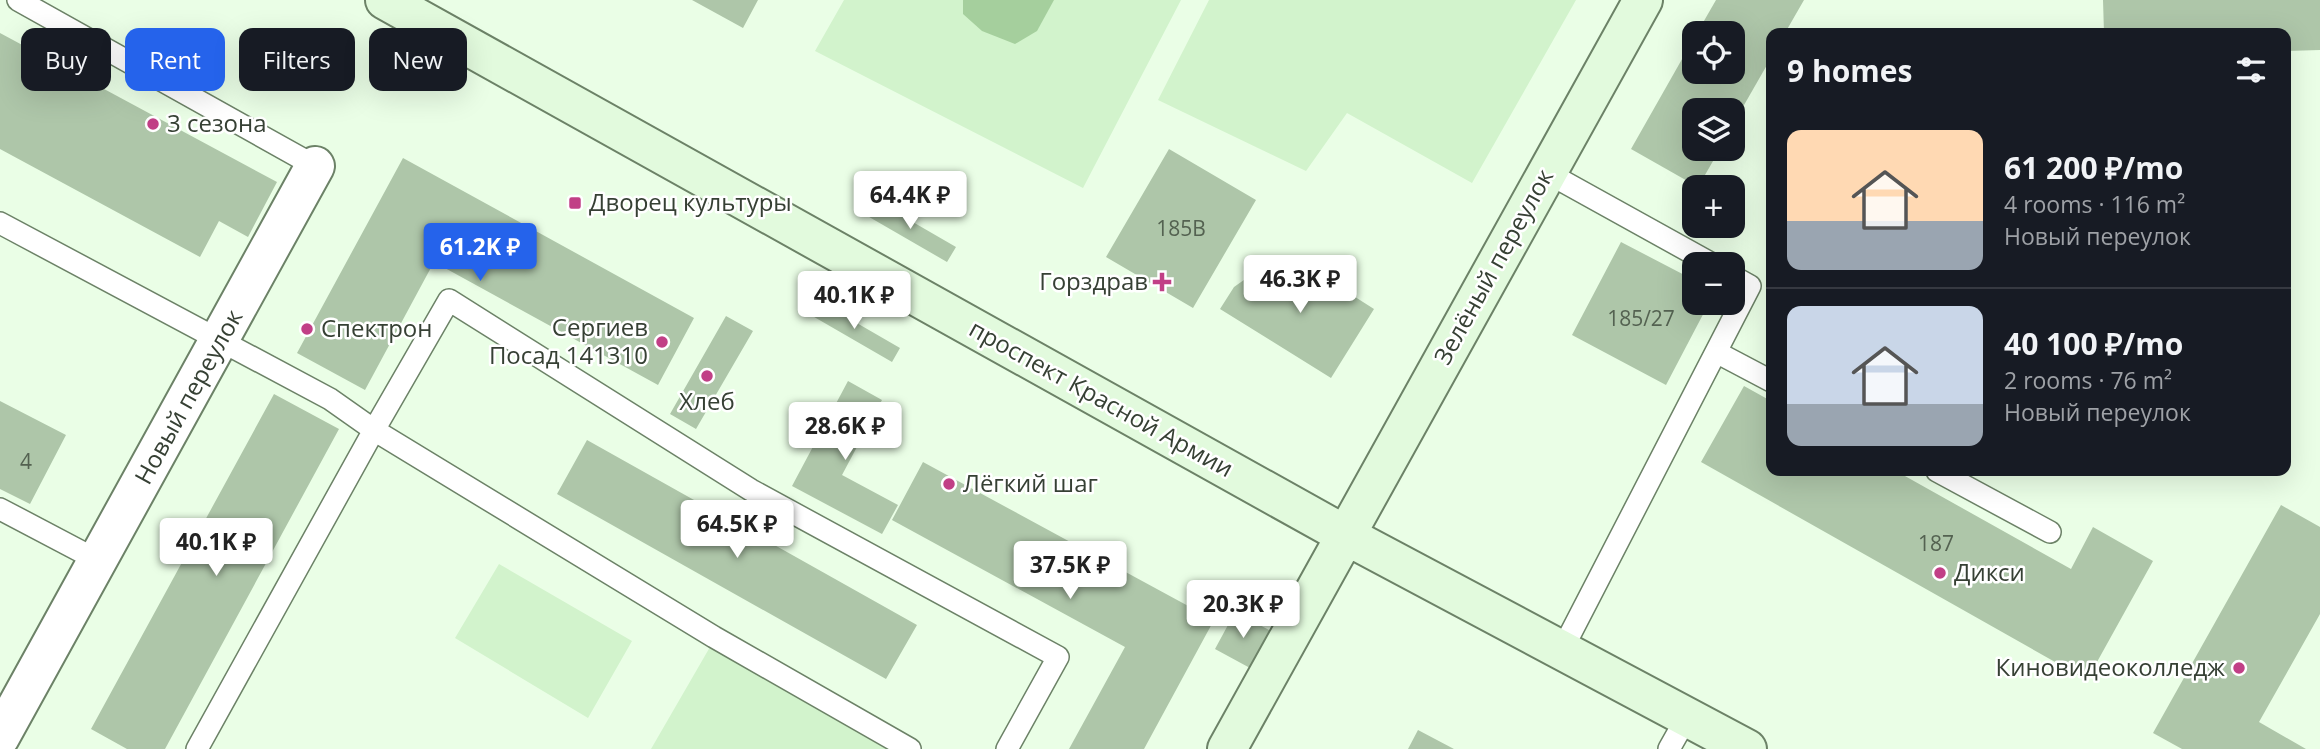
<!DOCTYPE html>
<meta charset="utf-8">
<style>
:root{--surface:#171b24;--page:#242831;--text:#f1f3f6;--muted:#9ea1a6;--line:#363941;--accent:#2563eb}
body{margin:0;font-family:"Open Sans",sans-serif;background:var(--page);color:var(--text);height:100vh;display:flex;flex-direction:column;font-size:26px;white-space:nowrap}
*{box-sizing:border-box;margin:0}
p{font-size:23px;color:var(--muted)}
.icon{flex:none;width:38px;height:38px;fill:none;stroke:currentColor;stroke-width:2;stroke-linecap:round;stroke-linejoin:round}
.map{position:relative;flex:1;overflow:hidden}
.side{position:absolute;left:1766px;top:28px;width:525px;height:448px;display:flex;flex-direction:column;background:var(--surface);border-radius:14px;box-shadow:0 7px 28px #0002}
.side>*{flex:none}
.guide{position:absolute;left:21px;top:28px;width:665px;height:63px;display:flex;gap:14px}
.tools{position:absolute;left:1682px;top:21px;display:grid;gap:14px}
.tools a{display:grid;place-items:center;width:63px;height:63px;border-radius:14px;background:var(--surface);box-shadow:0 7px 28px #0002;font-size:35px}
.price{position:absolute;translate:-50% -60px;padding:0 16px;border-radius:7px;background:#fff;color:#222;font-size:23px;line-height:46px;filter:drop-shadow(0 2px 4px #0008)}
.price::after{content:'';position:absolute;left:50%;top:42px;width:21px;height:16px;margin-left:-10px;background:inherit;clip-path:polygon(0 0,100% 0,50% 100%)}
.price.current{background:var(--accent);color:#fff}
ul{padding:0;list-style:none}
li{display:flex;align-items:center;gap:21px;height:175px;padding:0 21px}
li+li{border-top:2px solid var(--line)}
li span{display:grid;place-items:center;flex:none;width:196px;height:140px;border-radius:14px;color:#555}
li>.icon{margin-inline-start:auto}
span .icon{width:84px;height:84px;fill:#fffc;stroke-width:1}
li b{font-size:30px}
h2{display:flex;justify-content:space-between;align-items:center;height:84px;padding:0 21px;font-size:30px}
.tag{padding:0 24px;border-radius:14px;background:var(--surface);box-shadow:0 7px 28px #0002;font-size:24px;line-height:63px}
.tag.current{background:var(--accent);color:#fff}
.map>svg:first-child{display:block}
.green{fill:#d2f3cc}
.water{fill:#a5cf9d}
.building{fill:#aec6a9}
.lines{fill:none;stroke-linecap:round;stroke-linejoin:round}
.lane-casing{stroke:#6c8267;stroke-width:24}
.street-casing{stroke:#6c8267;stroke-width:42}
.secondary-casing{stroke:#6c8267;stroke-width:42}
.lane{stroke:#fff;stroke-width:21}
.street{stroke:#fff;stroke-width:38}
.secondary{stroke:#e2fadd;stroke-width:38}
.poi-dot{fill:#c13f86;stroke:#fff;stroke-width:2.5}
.labels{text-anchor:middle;stroke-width:5;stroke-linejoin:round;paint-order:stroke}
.number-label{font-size:21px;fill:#546251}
.poi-label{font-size:24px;fill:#364034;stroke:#fff;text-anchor:start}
.street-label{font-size:24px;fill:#364034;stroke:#fff}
</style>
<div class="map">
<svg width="2320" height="749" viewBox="0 0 2320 749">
<rect width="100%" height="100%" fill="#eafee6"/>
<path class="green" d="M 844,0 L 1181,0 L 1083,188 L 815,51 Z
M 1209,0 L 1576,0 L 1472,183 L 1347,113 L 1306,171 L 1158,100 Z
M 499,564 L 632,641 L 588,718 L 455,638 Z
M 710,647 L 888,749 L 651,749 Z"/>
<path class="water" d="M 963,0 L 1054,0 L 1037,31 L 1015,44 L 982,31 L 963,14 Z"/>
<path class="building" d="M 692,0 L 758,0 L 743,28 Z
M 1716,0 L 1804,0 L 1785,33 L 1771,33 L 1771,58 L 1732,126 L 1732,110 L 1694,110 L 1694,149 L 1720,149 L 1698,187 L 1631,149 L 1694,38 L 1694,72 L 1732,72 L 1732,33 L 1697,33 Z
M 2103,0 L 2320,0 L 2320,50 L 2286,51 L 2286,33 L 2104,33 Z
M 0,33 L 277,182 L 248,237 L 219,221 L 200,257 L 0,149 Z
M 1169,149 L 1256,200 L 1193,308 L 1106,257 Z
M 403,158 L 694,318 L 658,385 L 434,262 L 365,390 L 297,353 Z
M 873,199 L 956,247 L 947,262 L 864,214 Z
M 1621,242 L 1694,280 L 1694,303 L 1709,303 L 1666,385 L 1572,335 Z
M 1258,270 L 1319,274 L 1374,309 L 1331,378 L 1220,309 L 1234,287 Z
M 817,300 L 900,348 L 892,362 L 809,314 Z
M 726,316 L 753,331 L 696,429 L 670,414 Z
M 848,381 L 882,400 L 842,475 L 898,505 L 882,534 L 792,486 Z
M 1744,386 L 1771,401 L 1771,471 L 1896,471 L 2071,569 L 2093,527 L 2153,561 L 2087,680 L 1701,462 Z
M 274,394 L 339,429 L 165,749 L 127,749 L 91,729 Z
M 0,401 L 66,435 L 30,504 L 0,489 Z
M 587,440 L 917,625 L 886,679 L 557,494 Z
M 923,462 L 1214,620 L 1144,749 L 1069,749 L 1125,647 L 892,520 Z
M 2281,505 L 2320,527 L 2320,614 L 2259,722 L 2306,749 L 2182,749 L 2153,733 Z
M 1235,612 L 1271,631 L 1250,668 L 1215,649 Z
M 1418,730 L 1454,749 L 1408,749 Z"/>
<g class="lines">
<defs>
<path id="lane" d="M 18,0 L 315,166
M 1546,172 L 1712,264
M 0,223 L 330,399 L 374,430 L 449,300 L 751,490 L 1058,657 L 1007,749
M 1716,352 L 1771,381
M 1937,471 L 2050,532
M 0,509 L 97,560
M 1562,650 L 1750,286 L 1732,276
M 197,749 L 374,430 L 714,637 L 910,749
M 1669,749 L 1687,717"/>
<path id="street" d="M 0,737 L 315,166"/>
<path id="secondary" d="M 385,0 L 1347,536 L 1747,749
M 1227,749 L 1643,0"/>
</defs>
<use href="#lane" class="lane-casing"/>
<use href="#street" class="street-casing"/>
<use href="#secondary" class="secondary-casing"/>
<use href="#lane" class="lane"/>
<use href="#street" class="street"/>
<use href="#secondary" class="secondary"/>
</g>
<g class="poi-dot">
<circle cx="153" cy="124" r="7"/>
<rect x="568" y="196" width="14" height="14" rx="3.5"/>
<path d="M1158.5 271.5h7v7h7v7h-7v7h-7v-7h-7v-7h7z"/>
<circle cx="307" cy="329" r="7"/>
<circle cx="662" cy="342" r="7"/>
<circle cx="707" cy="376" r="7"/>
<circle cx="949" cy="484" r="7"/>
<circle cx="1940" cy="573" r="7"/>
<circle cx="2239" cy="668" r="7"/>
</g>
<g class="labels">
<g class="number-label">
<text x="1181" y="236">185В</text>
<text x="1641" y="326">185/27</text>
<text x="26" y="469">4</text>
<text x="1936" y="551">187</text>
</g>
<g class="poi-label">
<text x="167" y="132">3 сезона</text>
<text x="589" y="211">Дворец культуры</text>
<text x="1148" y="290" text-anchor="end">Горздрав</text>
<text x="648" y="336" text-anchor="end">Сергиев<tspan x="648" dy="28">Посад 141310</tspan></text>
<text x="321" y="337">Спектрон</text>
<text x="707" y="410" text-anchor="middle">Хлеб</text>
<text x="963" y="492">Лёгкий шаг</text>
<text x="1954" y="581">Дикси</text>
<text x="2225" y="676" text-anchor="end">Киновидеоколледж</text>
</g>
<g class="street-label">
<text transform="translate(1494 267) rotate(-61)" y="8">Зелёный переулок</text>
<text transform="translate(189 397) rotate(-61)" y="8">Новый переулок</text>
<text transform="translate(1101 399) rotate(29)" y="8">проспект Красной Армии</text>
</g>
</g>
</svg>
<div class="tools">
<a><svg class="icon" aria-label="locate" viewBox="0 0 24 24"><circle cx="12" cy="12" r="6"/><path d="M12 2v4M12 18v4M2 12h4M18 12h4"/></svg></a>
<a><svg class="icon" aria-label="layers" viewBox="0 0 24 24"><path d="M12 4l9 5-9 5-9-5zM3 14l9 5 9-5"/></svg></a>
<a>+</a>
<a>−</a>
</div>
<b class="price" style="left:910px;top:231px">64.4K ₽</b>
<b class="price current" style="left:480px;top:283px">61.2K ₽</b>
<b class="price" style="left:1300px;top:315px">46.3K ₽</b>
<b class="price" style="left:854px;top:331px">40.1K ₽</b>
<b class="price" style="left:845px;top:462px">28.6K ₽</b>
<b class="price" style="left:737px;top:560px">64.5K ₽</b>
<b class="price" style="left:216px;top:578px">40.1K ₽</b>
<b class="price" style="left:1070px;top:601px">37.5K ₽</b>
<b class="price" style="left:1243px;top:640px">20.3K ₽</b>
<div class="guide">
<a class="tag">Buy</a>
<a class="tag current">Rent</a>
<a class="tag">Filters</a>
<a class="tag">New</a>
</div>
<section class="side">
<h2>9 homes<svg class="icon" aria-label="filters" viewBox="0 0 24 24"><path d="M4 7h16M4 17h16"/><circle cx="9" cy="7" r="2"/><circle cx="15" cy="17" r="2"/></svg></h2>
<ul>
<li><span style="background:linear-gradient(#ffd9b3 65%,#9aa5b1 0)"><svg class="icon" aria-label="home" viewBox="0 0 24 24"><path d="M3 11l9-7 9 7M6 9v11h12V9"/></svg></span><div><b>61 200 ₽/mo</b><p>4 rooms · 116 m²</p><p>Новый переулок</p></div></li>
<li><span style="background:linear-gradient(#c9d6e8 70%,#9aa5b1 0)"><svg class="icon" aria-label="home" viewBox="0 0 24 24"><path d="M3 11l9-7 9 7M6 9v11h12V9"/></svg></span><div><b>40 100 ₽/mo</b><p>2 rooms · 76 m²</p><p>Новый переулок</p></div></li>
</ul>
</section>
</div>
